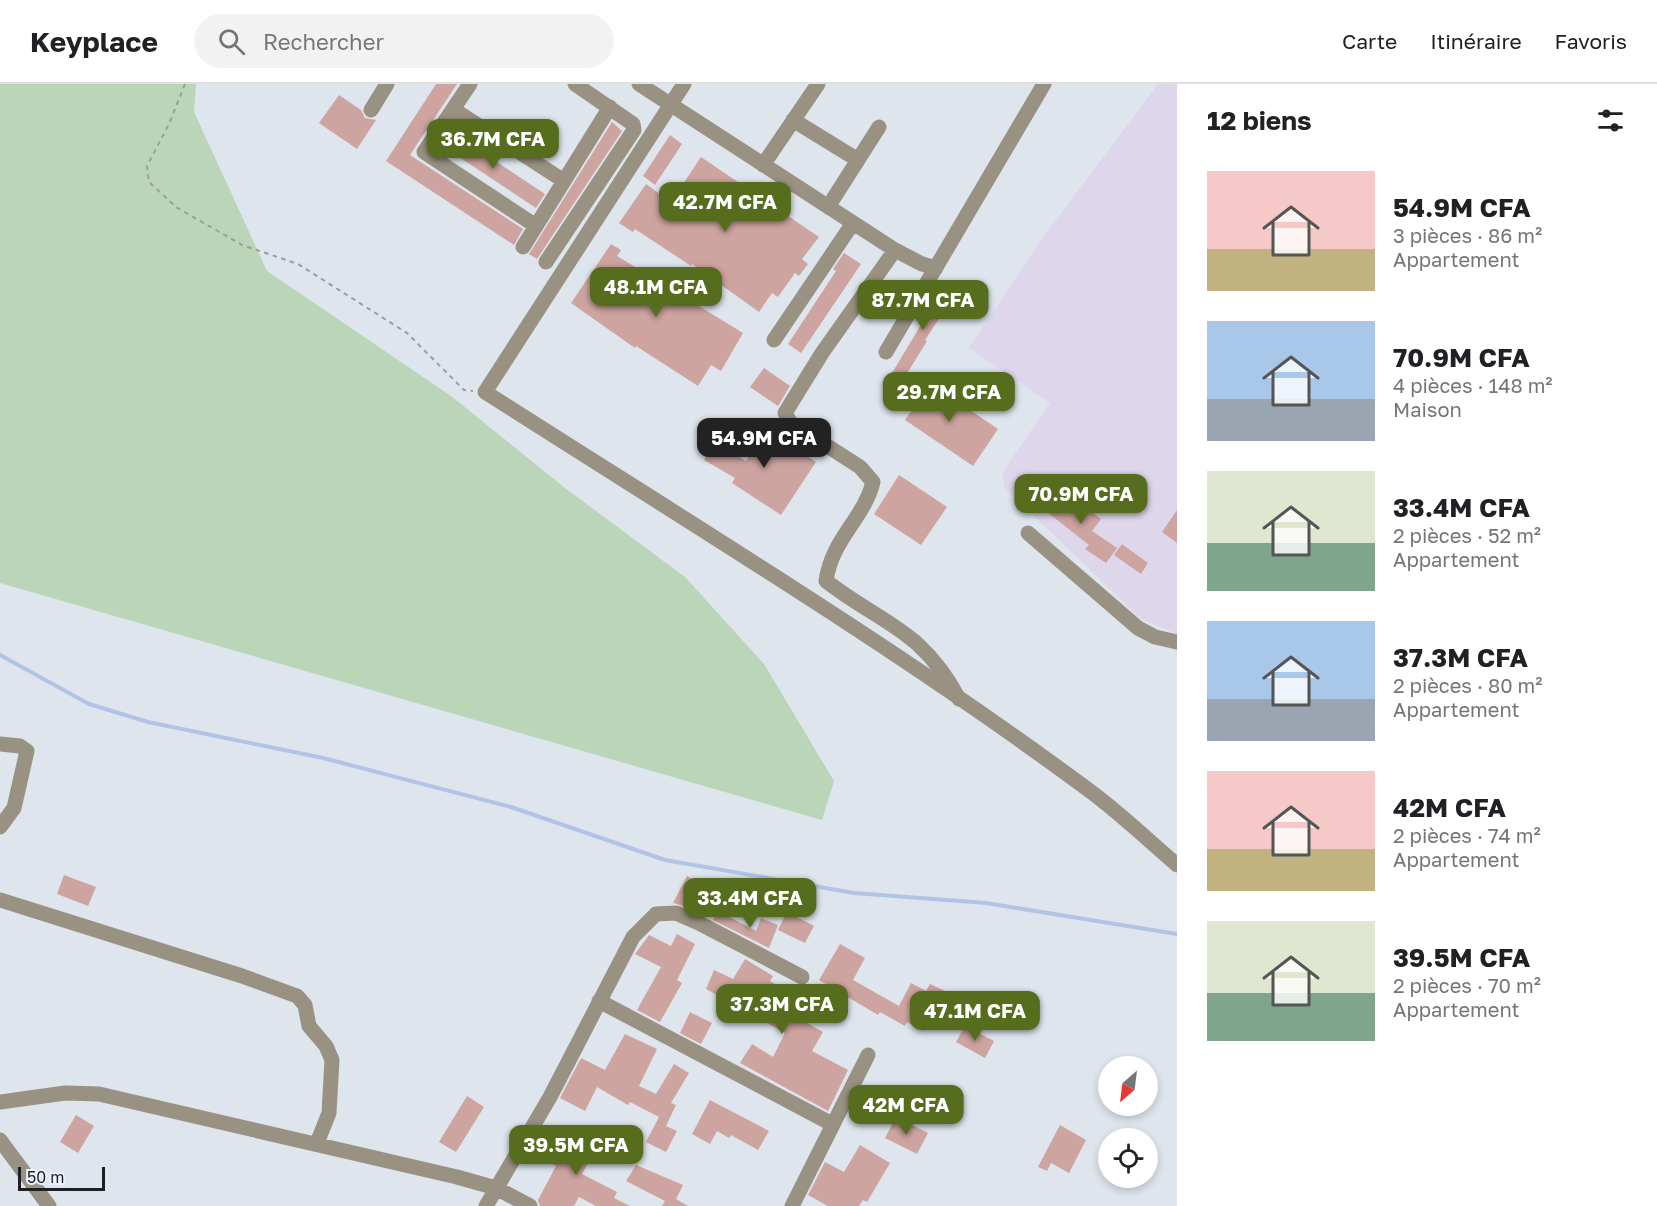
<!DOCTYPE html>
<html lang="fr">
<meta charset="utf-8">
<style>
:root{--surface:#fff;--page:#f2f2f2;--text:#202124;--muted:#757577;--line:#e0e0e0;--accent:#566d1d}
body{margin:0;font-family:"Golos Text",sans-serif;background:var(--page);color:var(--text);height:100vh;display:flex;flex-direction:column;font-size:22px;white-space:nowrap}
*{box-sizing:border-box;margin:0}
p{font-size:20px;color:var(--muted)}
.icon{flex:none;width:33px;height:33px;fill:none;stroke:currentColor;stroke-width:2;stroke-linecap:round;stroke-linejoin:round}
.map{position:relative;flex:1;overflow:hidden}
.side{display:flex;flex-direction:column;background:var(--surface);width:480px}
.side>*{flex:none}
.needle{width:39px;rotate:208deg}
.tools{position:absolute;left:1098px;top:972px;display:grid;gap:12px}
.tools a{display:grid;place-items:center;width:60px;height:60px;border-radius:50%;background:var(--surface);box-shadow:0 3px 9px #0003;font-size:30px}
.scale{position:absolute;left:18px;bottom:15px;width:87px;box-sizing:border-box;padding-left:6px;border:3px solid #1d1f22;border-top:0;font-size:16px;line-height:21px;white-space:nowrap;color:#1d1f22;-webkit-text-stroke:4px #ebf2fb;paint-order:stroke}
.price{position:absolute;translate:-50% -51px;padding:0 14px;border-radius:12px;background:var(--accent);color:#fff;font-size:20px;line-height:39px;filter:drop-shadow(0 2px 3px #0008)}
.price::after{content:'';position:absolute;left:50%;top:36px;width:18px;height:14px;margin-left:-9px;background:inherit;clip-path:polygon(0 0,100% 0,50% 100%)}
.price.on{background:#222;color:#fff}
ul{padding:0;list-style:none}
li{display:flex;align-items:center;gap:18px;height:150px;padding:0 30px}
li span{display:grid;place-items:center;flex:none;width:168px;height:120px;border-radius:0px;color:#555}
li>.icon{margin-inline-start:auto}
span .icon{width:72px;height:72px;fill:#fffc;stroke-width:1}
li b{font-size:26px}
h2{display:flex;justify-content:space-between;align-items:center;height:72px;padding:0 30px;font-size:26px}
header{display:flex;align-items:center;gap:36px;box-sizing:border-box;height:84px;padding:0 30px;background:var(--surface);border-bottom:2px solid var(--line)}
header strong{font-size:28px}
nav{display:flex;gap:33px;margin-inline-start:auto;font-size:21px}
.search{width:420px;height:54px;background:var(--page);display:flex;align-items:center;gap:15px;box-sizing:border-box;padding:0 21px;border-radius:33px;color:var(--muted);font-size:22px}
main{display:flex;flex:1;min-height:0}
.map>svg:first-child{display:block}
.industrial{fill:#ded6eb}
.green{fill:#bad5b8}
.lines{fill:none;stroke-linecap:round;stroke-linejoin:round}
.stream{stroke:#b2c4e5;stroke-width:4}
.building{fill:#cea4a0}
.path{stroke:#979da3;stroke-width:2;stroke-dasharray:4.5 4.5;stroke-linecap:butt}
.minor{stroke:#999283;stroke-width:15}
</style>
<header>
<strong>Keyplace</strong>
<div class="search"><svg class="icon" aria-label="search" viewBox="0 0 24 24"><circle cx="10" cy="10" r="6"/><path d="M15 15l6 6"/></svg>Rechercher</div>
<nav><a>Carte</a><a>Itinéraire</a><a>Favoris</a></nav>
</header>
<main>
<div class="map">
<svg width="1177" height="1122" viewBox="0 0 1177 1122">
<rect width="100%" height="100%" fill="#dee5ed"/>
<path class="industrial" d="M 1158,0 L 1177,0 L 1177,550 L 1141,535 L 1005,404 L 1002,389 L 1050,319 L 969,264 L 1043,153 Z"/>
<path class="green" d="M 0,0 L 196,0 L 194,28 L 267,187 L 451,312 L 565,404 L 685,493 L 764,580 L 834,697 L 822,736 L 0,499 Z"/>
<g class="lines">
<path class="stream" d="M 0,571 L 89,620 L 148,638 L 323,674 L 511,723 L 665,776 L 854,809 L 986,819 L 1177,850"/>
</g>
<path class="building" d="M 436,0 L 457,0 L 410,71 L 523,145 L 514,161 L 386,77 Z
M 339,11 L 361,26 L 365,34 L 376,36 L 357,65 L 319,39 Z
M 612,38 L 622,47 L 537,175 L 529,170 Z
M 450,47 L 545,110 L 536,124 L 441,61 Z
M 670,51 L 682,60 L 655,101 L 643,92 Z
M 701,73 L 819,153 L 802,175 L 808,180 L 799,192 L 795,189 L 778,213 L 772,209 L 759,228 L 692,180 L 691,182 L 635,145 L 633,148 L 619,139 L 646,100 L 671,118 Z
M 611,160 L 621,166 L 617,172 L 743,249 L 721,287 L 711,281 L 698,302 L 636,262 L 635,264 L 571,219 Z
M 844,169 L 861,180 L 801,269 L 788,260 L 836,187 L 833,185 Z
M 935,204 L 952,215 L 925,256 L 927,257 L 903,296 L 892,289 L 922,239 L 916,235 Z
M 764,284 L 790,302 L 778,322 L 750,303 Z
M 930,299 L 998,345 L 973,382 L 905,336 L 915,322 L 902,313 L 910,301 L 923,310 Z
M 723,343 L 733,349 L 725,364 L 746,377 L 767,345 L 816,378 L 781,431 L 732,399 L 735,394 L 704,376 Z
M 899,391 L 947,423 L 921,461 L 874,430 Z
M 1064,406 L 1101,435 L 1092,447 L 1117,464 L 1106,479 L 1085,465 L 1089,461 L 1047,428 Z
M 1177,426 L 1177,459 L 1162,448 Z
M 1122,460 L 1148,479 L 1141,490 L 1114,471 Z
M 64,791 L 96,803 L 88,822 L 57,810 Z
M 687,792 L 699,798 L 687,823 L 673,819 Z
M 718,827 L 756,847 L 761,834 L 778,841 L 769,864 L 713,836 Z
M 787,828 L 814,842 L 805,859 L 778,846 Z
M 677,850 L 695,860 L 677,896 L 682,899 L 660,938 L 637,926 L 661,883 L 635,870 L 649,851 L 671,862 Z
M 840,860 L 865,874 L 853,896 L 899,922 L 911,899 L 926,907 L 930,900 L 945,907 L 923,947 L 907,938 L 905,942 L 880,928 L 878,931 L 819,896 Z
M 745,875 L 773,892 L 770,897 L 788,908 L 792,902 L 806,910 L 793,931 L 823,948 L 812,967 L 848,986 L 828,1027 L 740,979 L 752,960 L 773,973 L 785,949 L 706,905 L 714,886 L 733,895 Z
M 690,928 L 712,939 L 701,960 L 680,949 Z
M 965,942 L 994,957 L 985,974 L 956,958 Z
M 625,950 L 657,965 L 639,1002 L 656,1010 L 674,980 L 689,989 L 671,1019 L 676,1021 L 666,1042 L 677,1047 L 666,1068 L 646,1058 L 659,1033 L 630,1018 L 628,1021 L 597,1003 L 585,1027 L 560,1014 L 581,974 L 605,986 Z
M 467,1012 L 484,1023 L 456,1068 L 439,1058 Z
M 710,1016 L 769,1047 L 758,1066 L 731,1051 L 729,1054 L 717,1047 L 710,1060 L 692,1050 Z
M 76,1031 L 94,1042 L 78,1069 L 60,1058 Z
M 896,1033 L 928,1049 L 917,1070 L 885,1054 Z
M 1060,1041 L 1086,1056 L 1069,1089 L 1051,1079 L 1047,1087 L 1038,1083 Z
M 574,1043 L 600,1058 L 582,1090 L 617,1108 L 614,1114 L 630,1122 L 596,1122 L 579,1113 L 574,1122 L 540,1122 L 538,1116 L 556,1082 L 552,1080 Z
M 860,1061 L 890,1079 L 867,1118 L 863,1116 L 859,1122 L 828,1122 L 808,1111 L 825,1078 L 844,1088 Z
M 636,1081 L 683,1101 L 676,1115 L 688,1122 L 662,1122 L 665,1117 L 626,1097 Z"/>
<g class="lines">
<path class="path" d="M 185,0 L 169,40 L 147,82 L 149,98 L 176,123 L 242,161 L 298,180 L 407,249 L 464,306 L 473,307"/>
<path class="minor" d="M 470,0 L 424,68 L 536,142
M 639,0 L 895,166 L 922,180 L 936,184
M 684,0 L 485,308 C 688,438 897,564 1090,707 C 1121,730 1148,756 1177,781
M 453,25 L 564,97
M 371,26 L 387,0
M 793,36 L 858,76
M 763,81 L 818,0
M 828,123 L 879,43
M 523,163 L 610,23
M 895,166 L 822,269 L 785,329 L 790,338 L 860,383 L 873,398 C 864,435 832,454 826,497 C 883,541 922,545 959,615
M 546,178 L 634,46 L 633,40 L 575,0
M 774,256 L 853,139
M 886,268 L 1044,0
M 1028,449 L 1138,544 L 1155,553 L 1177,558
M 0,660 L 20,662 L 27,667 L 14,724 L 0,743
M 0,816 L 242,892 L 297,912 L 305,921 L 309,942 L 326,962 L 332,976 L 329,1029 L 317,1059
M 599,917 L 832,1040
M 0,1018 L 65,1009 L 99,1010 L 457,1093 L 496,1104 L 530,1122
M 0,1056 L 49,1122
M 486,1122 L 550,1013 L 633,853 L 656,830 L 676,829 L 699,839 L 802,893
M 792,1122 L 868,971"/>
</g>
</svg>
<div class="tools">
<a><svg class="needle" viewBox="-14 -14 28 28"><path d="M0-13l5 13h-10z" fill="#e53935"/><path d="M0 13l5-13h-10z" fill="#757577"/></svg></a>
<a><svg class="icon" aria-label="locate" viewBox="0 0 24 24"><circle cx="12" cy="12" r="6"/><path d="M12 2v4M12 18v4M2 12h4M18 12h4"/></svg></a>
</div>
<div class="scale">50 m</div>
<b class="price" style="left:493px;top:86px">36.7M CFA</b>
<b class="price" style="left:725px;top:149px">42.7M CFA</b>
<b class="price" style="left:656px;top:234px">48.1M CFA</b>
<b class="price" style="left:923px;top:247px">87.7M CFA</b>
<b class="price" style="left:949px;top:339px">29.7M CFA</b>
<b class="price on" style="left:764px;top:385px">54.9M CFA</b>
<b class="price" style="left:1081px;top:441px">70.9M CFA</b>
<b class="price" style="left:750px;top:845px">33.4M CFA</b>
<b class="price" style="left:782px;top:951px">37.3M CFA</b>
<b class="price" style="left:975px;top:958px">47.1M CFA</b>
<b class="price" style="left:906px;top:1052px">42M CFA</b>
<b class="price" style="left:576px;top:1092px">39.5M CFA</b>
</div>
<section class="side">
<h2>12 biens<svg class="icon" aria-label="filters" viewBox="0 0 24 24"><path d="M4 7h16M4 17h16"/><circle cx="9" cy="7" r="2"/><circle cx="15" cy="17" r="2"/></svg></h2>
<ul>
<li><span style="background:linear-gradient(#f6c9c9 65%,#c2b280 0)"><svg class="icon" aria-label="home" viewBox="0 0 24 24"><path d="M3 11l9-7 9 7M6 9v11h12V9"/></svg></span><div><b>54.9M CFA</b><p>3 pièces · 86 m²</p><p>Appartement</p></div></li>
<li><span style="background:linear-gradient(#a9c7e8 65%,#9aa5b1 0)"><svg class="icon" aria-label="home" viewBox="0 0 24 24"><path d="M3 11l9-7 9 7M6 9v11h12V9"/></svg></span><div><b>70.9M CFA</b><p>4 pièces · 148 m²</p><p>Maison</p></div></li>
<li><span style="background:linear-gradient(#dfe7d0 60%,#7fa58c 0)"><svg class="icon" aria-label="home" viewBox="0 0 24 24"><path d="M3 11l9-7 9 7M6 9v11h12V9"/></svg></span><div><b>33.4M CFA</b><p>2 pièces · 52 m²</p><p>Appartement</p></div></li>
<li><span style="background:linear-gradient(#a9c7e8 65%,#9aa5b1 0)"><svg class="icon" aria-label="home" viewBox="0 0 24 24"><path d="M3 11l9-7 9 7M6 9v11h12V9"/></svg></span><div><b>37.3M CFA</b><p>2 pièces · 80 m²</p><p>Appartement</p></div></li>
<li><span style="background:linear-gradient(#f6c9c9 65%,#c2b280 0)"><svg class="icon" aria-label="home" viewBox="0 0 24 24"><path d="M3 11l9-7 9 7M6 9v11h12V9"/></svg></span><div><b>42M CFA</b><p>2 pièces · 74 m²</p><p>Appartement</p></div></li>
<li><span style="background:linear-gradient(#dfe7d0 60%,#7fa58c 0)"><svg class="icon" aria-label="home" viewBox="0 0 24 24"><path d="M3 11l9-7 9 7M6 9v11h12V9"/></svg></span><div><b>39.5M CFA</b><p>2 pièces · 70 m²</p><p>Appartement</p></div></li>
</ul>
</section>
</main>
